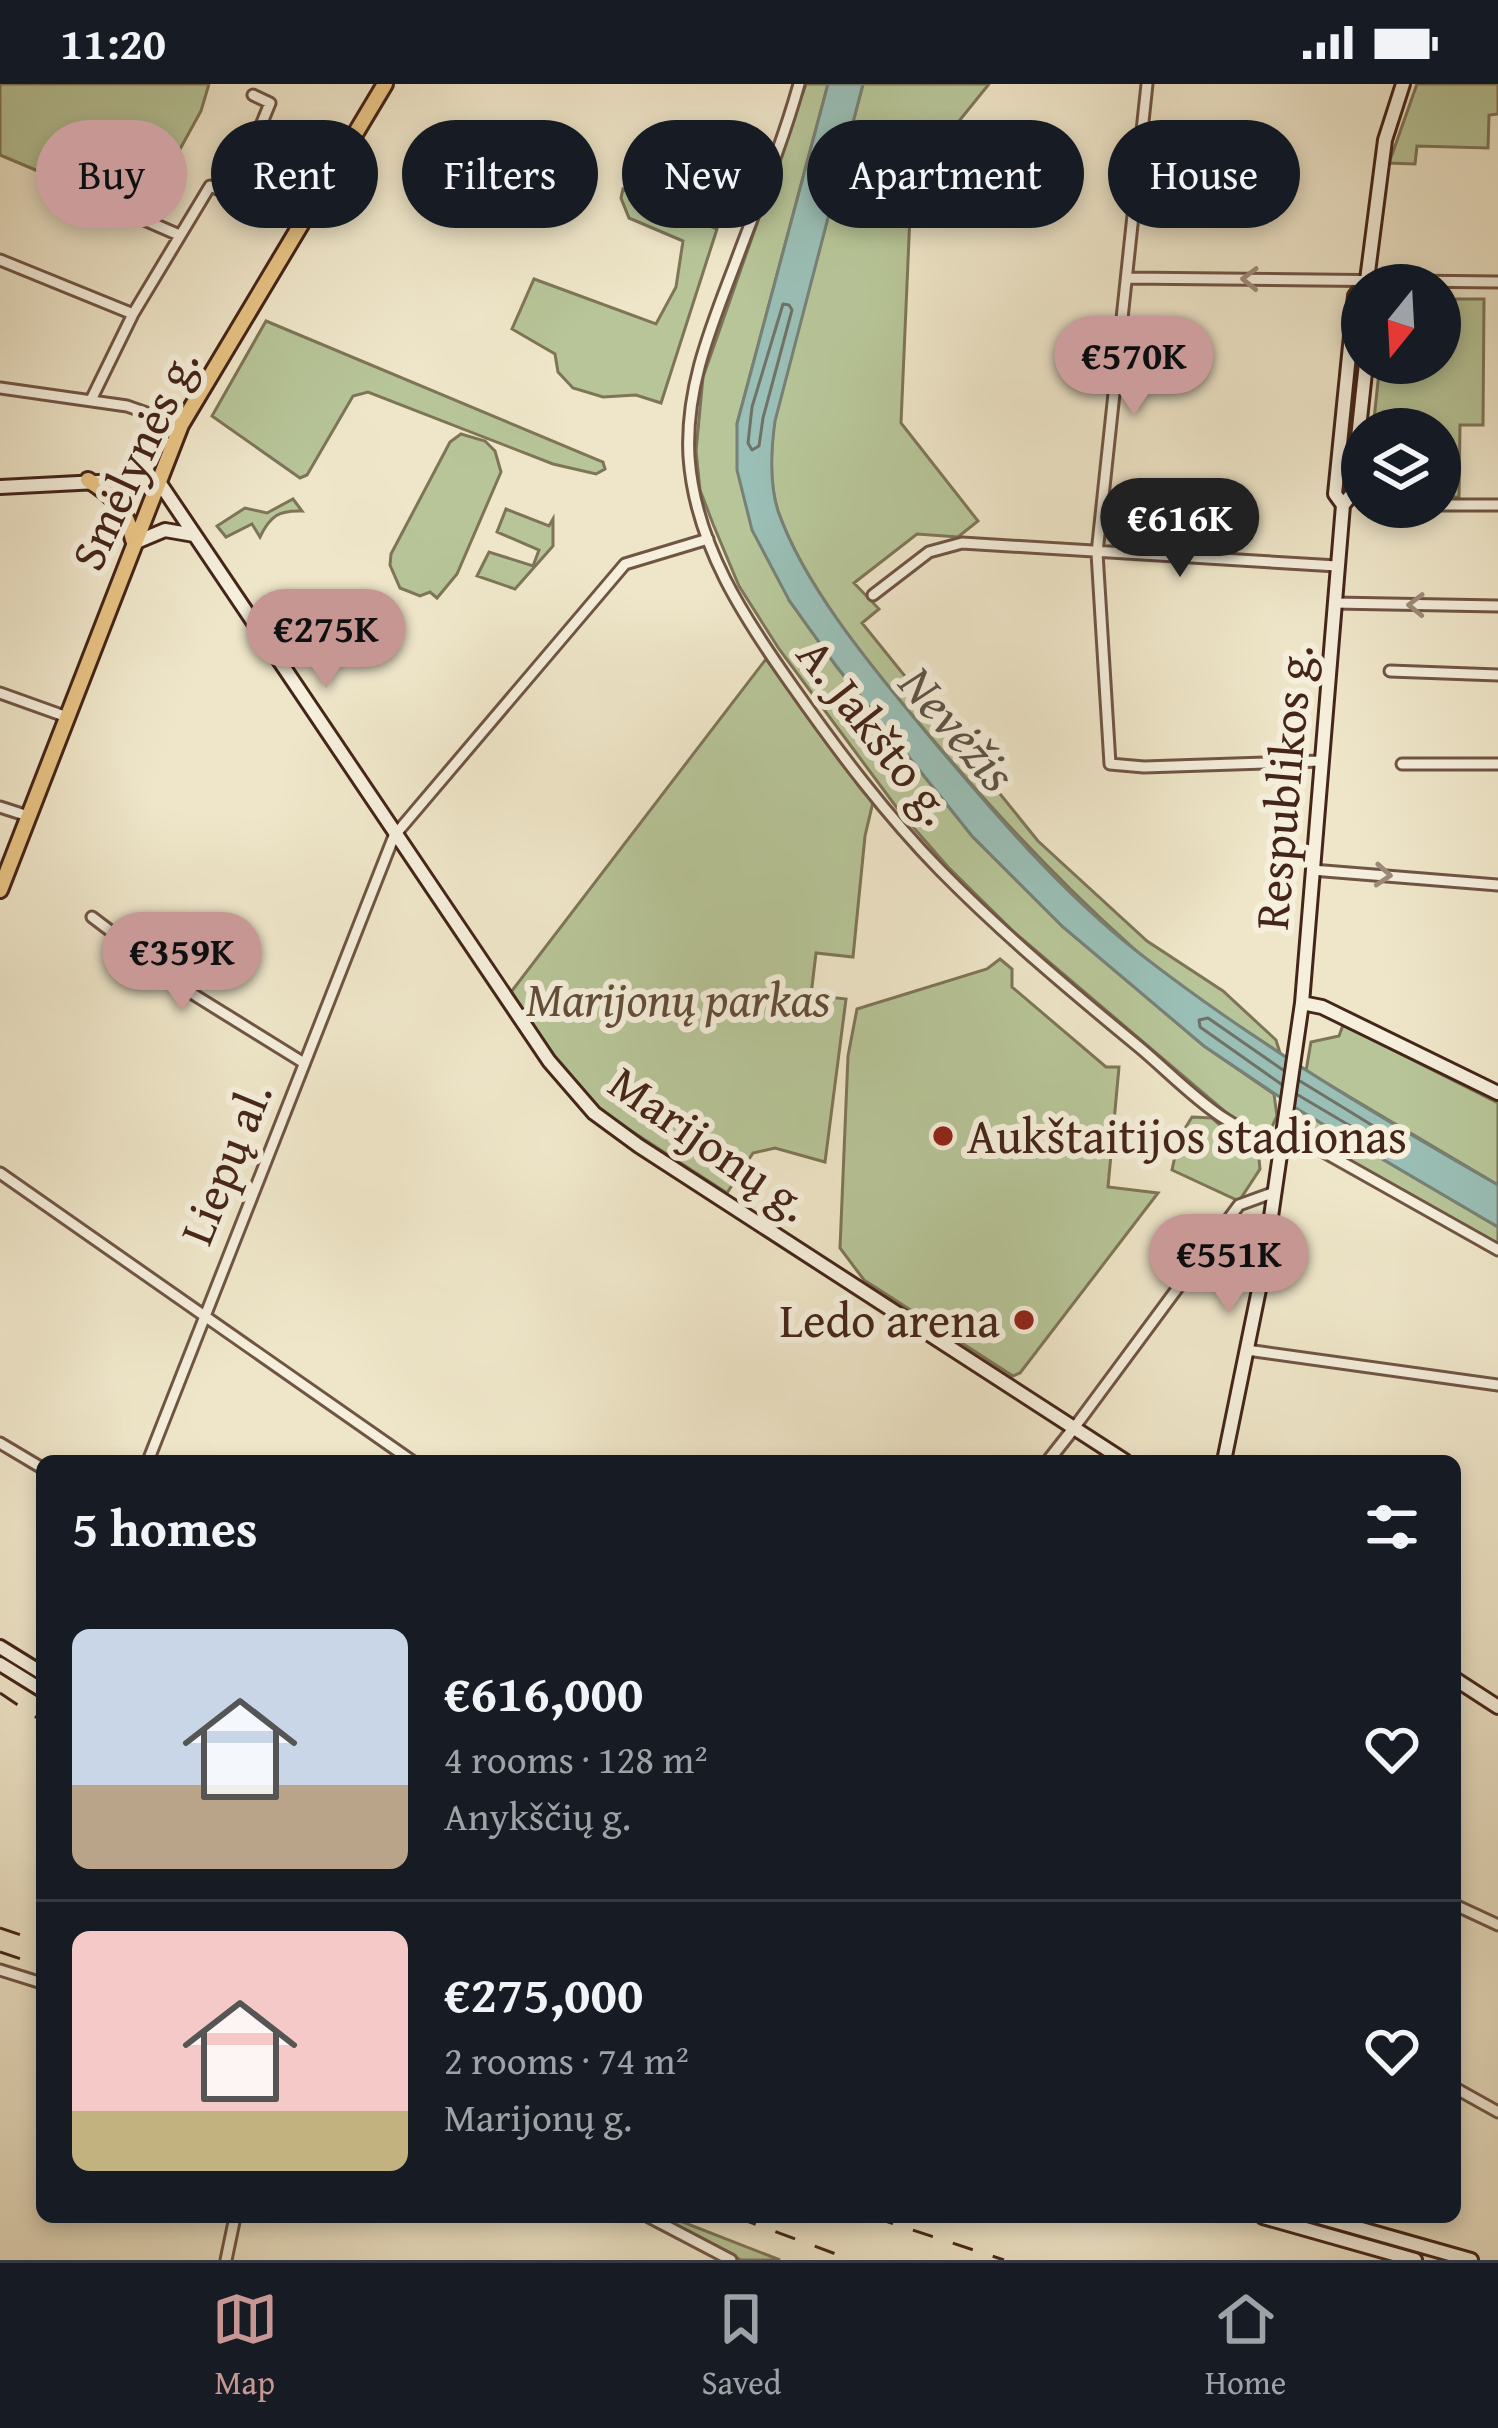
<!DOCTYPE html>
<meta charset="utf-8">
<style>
:root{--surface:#171b24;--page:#242831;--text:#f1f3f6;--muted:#9ea1a6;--line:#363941;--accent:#c59692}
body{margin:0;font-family:"Gentium Book Plus",serif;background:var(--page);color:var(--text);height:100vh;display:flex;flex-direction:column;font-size:45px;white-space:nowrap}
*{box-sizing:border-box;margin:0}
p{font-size:39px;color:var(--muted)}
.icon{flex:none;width:66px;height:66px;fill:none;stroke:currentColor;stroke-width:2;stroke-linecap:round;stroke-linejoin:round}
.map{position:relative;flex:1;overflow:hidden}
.panel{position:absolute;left:36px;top:1371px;width:1425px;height:768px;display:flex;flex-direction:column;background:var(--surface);border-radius:18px;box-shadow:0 6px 18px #0003}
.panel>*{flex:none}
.top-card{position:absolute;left:36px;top:36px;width:1428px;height:108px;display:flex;gap:24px}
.needle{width:78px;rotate:198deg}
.fabs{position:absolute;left:1341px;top:180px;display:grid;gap:24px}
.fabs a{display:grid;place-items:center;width:120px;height:120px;border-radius:50%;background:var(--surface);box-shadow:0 6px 18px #0003;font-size:60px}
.price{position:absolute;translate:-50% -102px;padding:0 27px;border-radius:42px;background:var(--accent);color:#111;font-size:39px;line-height:78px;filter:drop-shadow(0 3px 6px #0008)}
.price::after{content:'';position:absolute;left:50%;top:72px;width:36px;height:27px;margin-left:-18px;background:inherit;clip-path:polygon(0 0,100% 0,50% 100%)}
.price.on{background:#222;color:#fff}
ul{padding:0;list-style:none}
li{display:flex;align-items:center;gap:36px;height:300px;padding:0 36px}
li+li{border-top:3px solid var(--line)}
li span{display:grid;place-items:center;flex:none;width:336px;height:240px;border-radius:18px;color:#555}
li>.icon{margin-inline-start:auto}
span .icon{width:144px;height:144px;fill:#fffc;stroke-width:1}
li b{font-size:51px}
h2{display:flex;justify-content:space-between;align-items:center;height:144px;padding:0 36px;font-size:51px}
.tag{padding:0 42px;border-radius:54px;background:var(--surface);box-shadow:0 6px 18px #0003;font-size:42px;line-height:108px}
.tag.on{background:var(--accent);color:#111}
.status{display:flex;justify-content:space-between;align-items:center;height:84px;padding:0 60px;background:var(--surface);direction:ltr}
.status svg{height:33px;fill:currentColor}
.tab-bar{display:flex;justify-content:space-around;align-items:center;height:168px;border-top:3px solid var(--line);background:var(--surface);font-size:33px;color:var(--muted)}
.tab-bar a{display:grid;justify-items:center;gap:6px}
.tab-bar .on{color:var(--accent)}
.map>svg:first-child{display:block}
.green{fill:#b7c598;stroke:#7e7558;stroke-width:3}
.water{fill:#9abfb6;stroke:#788177;stroke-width:3}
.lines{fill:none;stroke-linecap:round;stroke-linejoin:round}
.shore{stroke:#707268;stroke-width:3}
.minor-casing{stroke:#705545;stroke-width:15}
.tertiary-casing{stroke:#705545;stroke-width:16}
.secondary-casing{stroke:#452519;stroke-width:18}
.trunk-casing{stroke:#452519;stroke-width:20}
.minor{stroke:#f5efdc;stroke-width:9}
.tertiary{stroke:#f5efdc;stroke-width:10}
.secondary{stroke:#f5efdc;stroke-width:12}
.trunk{stroke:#e8c384;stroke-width:14}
.rail{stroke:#452519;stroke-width:3;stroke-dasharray:21 21;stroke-linecap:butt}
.oneway{stroke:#9d8a7a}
.poi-dot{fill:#8f2418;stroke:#f5efdc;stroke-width:4.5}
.labels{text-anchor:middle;stroke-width:12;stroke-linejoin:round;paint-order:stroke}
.street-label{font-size:48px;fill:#452519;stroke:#f5efdc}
.park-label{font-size:48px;font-style:italic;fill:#624d39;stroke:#f5efdc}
.poi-label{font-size:48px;fill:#452519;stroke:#f5efdc;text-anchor:start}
.water-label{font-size:51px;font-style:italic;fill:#5e5348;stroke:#f5efdc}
</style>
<div class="status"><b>11:20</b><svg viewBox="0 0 49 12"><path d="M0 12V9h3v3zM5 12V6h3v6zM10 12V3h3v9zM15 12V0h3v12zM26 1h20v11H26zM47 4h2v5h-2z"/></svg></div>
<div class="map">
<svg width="1498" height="2176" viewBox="0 0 1498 2176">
<rect width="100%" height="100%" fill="#efe6c9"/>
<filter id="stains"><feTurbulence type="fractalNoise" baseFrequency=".00167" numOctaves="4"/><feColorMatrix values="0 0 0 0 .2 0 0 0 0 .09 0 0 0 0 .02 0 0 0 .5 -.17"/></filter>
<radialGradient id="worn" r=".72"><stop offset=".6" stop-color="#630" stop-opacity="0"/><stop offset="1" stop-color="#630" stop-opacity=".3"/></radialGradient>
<path class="green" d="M 0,0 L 209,0 L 201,27 L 174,76 L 130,54 L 95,111 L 0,71 Z
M 806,0 L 828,0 L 737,340 L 789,516 L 837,583 L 972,752 L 1063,843 L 1204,962 L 1274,1010 L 1277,1032 L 1271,1045 L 1252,1044 L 1229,1031 L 1014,848 L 948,783 L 900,728 L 779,565 L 739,502 L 713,440 L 700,406 L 696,367 L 703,293 Z
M 863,0 L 989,0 L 917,89 L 911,108 L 901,339 L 978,437 L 958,453 L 917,450 L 854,499 L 879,525 L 862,539 L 1038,757 L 1147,857 L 1223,907 L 1276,956 L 1280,969 C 1230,936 1177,903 1132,863 C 1052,792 981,714 913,632 C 865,575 803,498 778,427 C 769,399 771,367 774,337 Z
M 1417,0 L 1498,0 L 1498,30 L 1489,31 L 1488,64 L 1417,62 L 1415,80 L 1389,79 Z
M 623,105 L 717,145 L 661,319 L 636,311 L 603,313 L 573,304 L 558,288 L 555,270 L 512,245 L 534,195 L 656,240 L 676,203 L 683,157 L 629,134 L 621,114 Z
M 1440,215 L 1484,215 L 1483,341 L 1460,341 L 1459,413 L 1440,413 L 1440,345 L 1373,345 L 1380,279 L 1440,279 Z
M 266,237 L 603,378 L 605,385 L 596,390 L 553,380 L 368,308 L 353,312 L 307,391 L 300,394 L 212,332 Z
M 461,350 L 485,357 L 495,367 L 501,388 L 457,490 L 437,514 L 430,508 L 420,512 L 400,504 L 390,481 L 391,470 L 450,358 Z
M 293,415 L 302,427 C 279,426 270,432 260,453 L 252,440 L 226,453 L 217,442 L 245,424 L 267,429 Z
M 506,425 L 549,442 L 553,435 L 553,462 L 515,505 L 477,492 L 489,468 L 533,482 L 539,466 L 497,448 Z
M 766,575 L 873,718 L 865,752 L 853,873 L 816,869 L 811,911 L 846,915 L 825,1078 L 775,1064 L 753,1069 L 727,1109 L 599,1026 L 562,985 L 511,908 Z
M 1000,875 L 1012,885 L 1012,903 L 1106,983 L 1119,983 L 1108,1103 L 1158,1109 L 1020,1289 L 1013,1292 L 864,1196 L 840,1164 L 848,972 L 857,925 L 987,885 Z
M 1343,941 L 1498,1019 L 1498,1101 L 1306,987 L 1311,958 L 1339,952 Z
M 1299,1026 L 1498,1143 L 1498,1165 L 1296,1046 Z
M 1192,1033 L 1212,1034 L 1259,1075 L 1260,1085 L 1239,1117 L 1172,1086 L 1179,1054 Z
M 659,2133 L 670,2133 L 780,2176 L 741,2176 Z"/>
<path class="water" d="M 828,0 L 863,0 L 775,337 C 771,366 769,399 778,427 C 805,505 878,590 930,653 C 994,729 1061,808 1139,869 C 1252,957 1374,1030 1498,1101 L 1498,1143 L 1299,1026 L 1204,962 L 1063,843 L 972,752 L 837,583 L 789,516 L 752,446 L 737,386 L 737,340 Z"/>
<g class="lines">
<path class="shore" d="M 783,220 L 789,221 L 792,226 L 763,334 L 759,362 L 752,366 L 748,359 L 752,323 Z
M 1281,1000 L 1200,943 L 1199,936 L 1208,934 L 1283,986
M 1298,1011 L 1396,1069 L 1404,1067 L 1401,1059 L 1300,997"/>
<defs>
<path id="minor" d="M 799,0 C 782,61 757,121 735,180 C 711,243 685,304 689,373 C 695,460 744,534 793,603 C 838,667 886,731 941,787 C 1003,850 1071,907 1139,963 C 1180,997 1225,1050 1281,1057
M 1147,0 L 1097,469 L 1110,680 L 1144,683 L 1320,677
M 78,107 L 179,151
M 233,110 L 270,19 L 253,11
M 0,176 L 133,230
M 1127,194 L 1498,198
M 0,304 L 127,322 L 181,341
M 91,316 L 133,230 L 210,102 L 302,139
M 1440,421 L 1498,421
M 873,511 L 929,468 L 962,459 L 1337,482
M 1334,519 L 1498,522
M 1390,587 L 1498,591
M 0,609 L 67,633
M 1402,680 L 1498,680
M 0,723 L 28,732
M 1312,786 L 1498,801
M 92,833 L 196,912 L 304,979
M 1283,1045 L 1498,1166
M 0,1089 L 412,1377
M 1247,1266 L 1498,1301
M 1074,1344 L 1239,1121 L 1275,1108
M 0,1359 L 42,1384
M 148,1377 L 394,752 L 625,480 L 708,455
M 1455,1821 L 1498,1841
M 0,1886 L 42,1899
M 1455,2004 L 1498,2028
M 649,2133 L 731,2176
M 226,2176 L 235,2133"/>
<path id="tertiary" d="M 1048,1377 L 1074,1344"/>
<path id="secondary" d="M 0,403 L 157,395 L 549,977 L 594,1029 L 639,1062 L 1125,1377
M 1343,421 L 1335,410 L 1355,212 L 1367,196 L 1385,56 L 1403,0
M 134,459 L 165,446 L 194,451
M 1302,919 L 1322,923 L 1498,1009
M 1224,1377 L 1264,1181 L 1302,919 L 1343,421 L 1352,410 L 1366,279
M 0,1563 L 42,1589
M 0,1580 L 42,1606
M 1455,1595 L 1498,1623
M 1263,2133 L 1415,2176
M 1319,2133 L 1471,2176"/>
<path id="trunk" d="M 88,396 C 114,412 127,426 133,456
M 0,806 L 181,341 L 385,0"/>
</defs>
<use href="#minor" class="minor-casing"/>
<use href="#tertiary" class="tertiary-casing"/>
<use href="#secondary" class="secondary-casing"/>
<use href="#trunk" class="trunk-casing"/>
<use href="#minor" class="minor"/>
<use href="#tertiary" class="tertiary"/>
<use href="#secondary" class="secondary"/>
<use href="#trunk" class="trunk"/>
<path class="rail" d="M 0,1609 L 42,1637
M 0,1844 L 42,1858
M 0,1868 L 42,1882
M 736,2133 L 852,2176
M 873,2133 L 1004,2176"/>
</g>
<defs><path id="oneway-chevron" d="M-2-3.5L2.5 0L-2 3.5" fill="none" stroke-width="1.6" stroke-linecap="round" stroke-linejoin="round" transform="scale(3)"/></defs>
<g class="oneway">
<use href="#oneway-chevron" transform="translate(1250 195) rotate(-179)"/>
<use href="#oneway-chevron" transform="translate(1416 521) rotate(-179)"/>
<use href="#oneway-chevron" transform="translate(1383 791) rotate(4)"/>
</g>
<g class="poi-dot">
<circle cx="943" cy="1052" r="12"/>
<circle cx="1024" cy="1236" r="12"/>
</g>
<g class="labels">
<g class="street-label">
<text transform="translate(134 375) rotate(-65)" y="17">Smėlynės g.</text>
<text transform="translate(876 647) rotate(52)" y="17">A. Jakšto g.</text>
<text transform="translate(1283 703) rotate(-85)" y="17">Respublikos g.</text>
<text transform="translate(710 1059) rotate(35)" y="17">Marijonų g.</text>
<text transform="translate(225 1079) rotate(-68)" y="17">Liepų al.</text>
</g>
<g class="park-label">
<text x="678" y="932">Marijonų parkas</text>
</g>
<g class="poi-label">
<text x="967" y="1069">Aukštaitijos stadionas</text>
<text x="1000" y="1253" text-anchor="end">Ledo arena</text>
</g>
<g class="water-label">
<text transform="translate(958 644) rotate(49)" y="18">Nevėžis</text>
</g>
</g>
<rect width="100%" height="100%" filter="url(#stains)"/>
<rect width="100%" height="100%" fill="url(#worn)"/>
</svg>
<div class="fabs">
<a><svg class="needle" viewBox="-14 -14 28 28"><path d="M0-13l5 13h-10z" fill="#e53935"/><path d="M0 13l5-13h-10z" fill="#9ea1a6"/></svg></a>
<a><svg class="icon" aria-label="layers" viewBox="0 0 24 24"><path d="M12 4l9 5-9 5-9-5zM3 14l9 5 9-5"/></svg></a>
</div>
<b class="price" style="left:1134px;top:334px">€570K</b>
<b class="price on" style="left:1180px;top:496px">€616K</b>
<b class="price" style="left:326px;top:607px">€275K</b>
<b class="price" style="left:182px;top:930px">€359K</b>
<b class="price" style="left:1229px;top:1232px">€551K</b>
<div class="top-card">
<a class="tag on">Buy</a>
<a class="tag">Rent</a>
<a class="tag">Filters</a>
<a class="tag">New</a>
<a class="tag">Apartment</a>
<a class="tag">House</a>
</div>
<section class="panel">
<h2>5 homes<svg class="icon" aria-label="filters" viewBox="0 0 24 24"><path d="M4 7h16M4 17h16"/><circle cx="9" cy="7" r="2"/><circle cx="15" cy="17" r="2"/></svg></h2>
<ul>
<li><span style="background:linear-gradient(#c9d6e8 65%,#b9a48a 0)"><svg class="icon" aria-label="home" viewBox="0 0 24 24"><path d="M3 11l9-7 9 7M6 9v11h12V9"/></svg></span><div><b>€616,000</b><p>4 rooms · 128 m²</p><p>Anykščių g.</p></div><svg class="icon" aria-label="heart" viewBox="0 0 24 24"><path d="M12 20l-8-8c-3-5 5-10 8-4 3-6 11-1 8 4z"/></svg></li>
<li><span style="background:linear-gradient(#f6c9c9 75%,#c2b280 0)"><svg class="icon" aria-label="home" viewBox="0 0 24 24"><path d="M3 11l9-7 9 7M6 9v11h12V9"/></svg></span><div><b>€275,000</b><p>2 rooms · 74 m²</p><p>Marijonų g.</p></div><svg class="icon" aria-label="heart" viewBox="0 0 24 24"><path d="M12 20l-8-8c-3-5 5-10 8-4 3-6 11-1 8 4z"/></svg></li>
</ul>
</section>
</div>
<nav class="tab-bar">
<a class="on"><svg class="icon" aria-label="map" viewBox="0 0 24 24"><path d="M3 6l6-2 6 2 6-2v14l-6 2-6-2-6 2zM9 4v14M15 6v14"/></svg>Map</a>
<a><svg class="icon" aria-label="saved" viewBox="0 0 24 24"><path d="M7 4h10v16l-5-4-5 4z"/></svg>Saved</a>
<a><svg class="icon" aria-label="home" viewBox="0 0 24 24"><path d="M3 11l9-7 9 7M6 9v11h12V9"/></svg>Home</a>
</nav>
